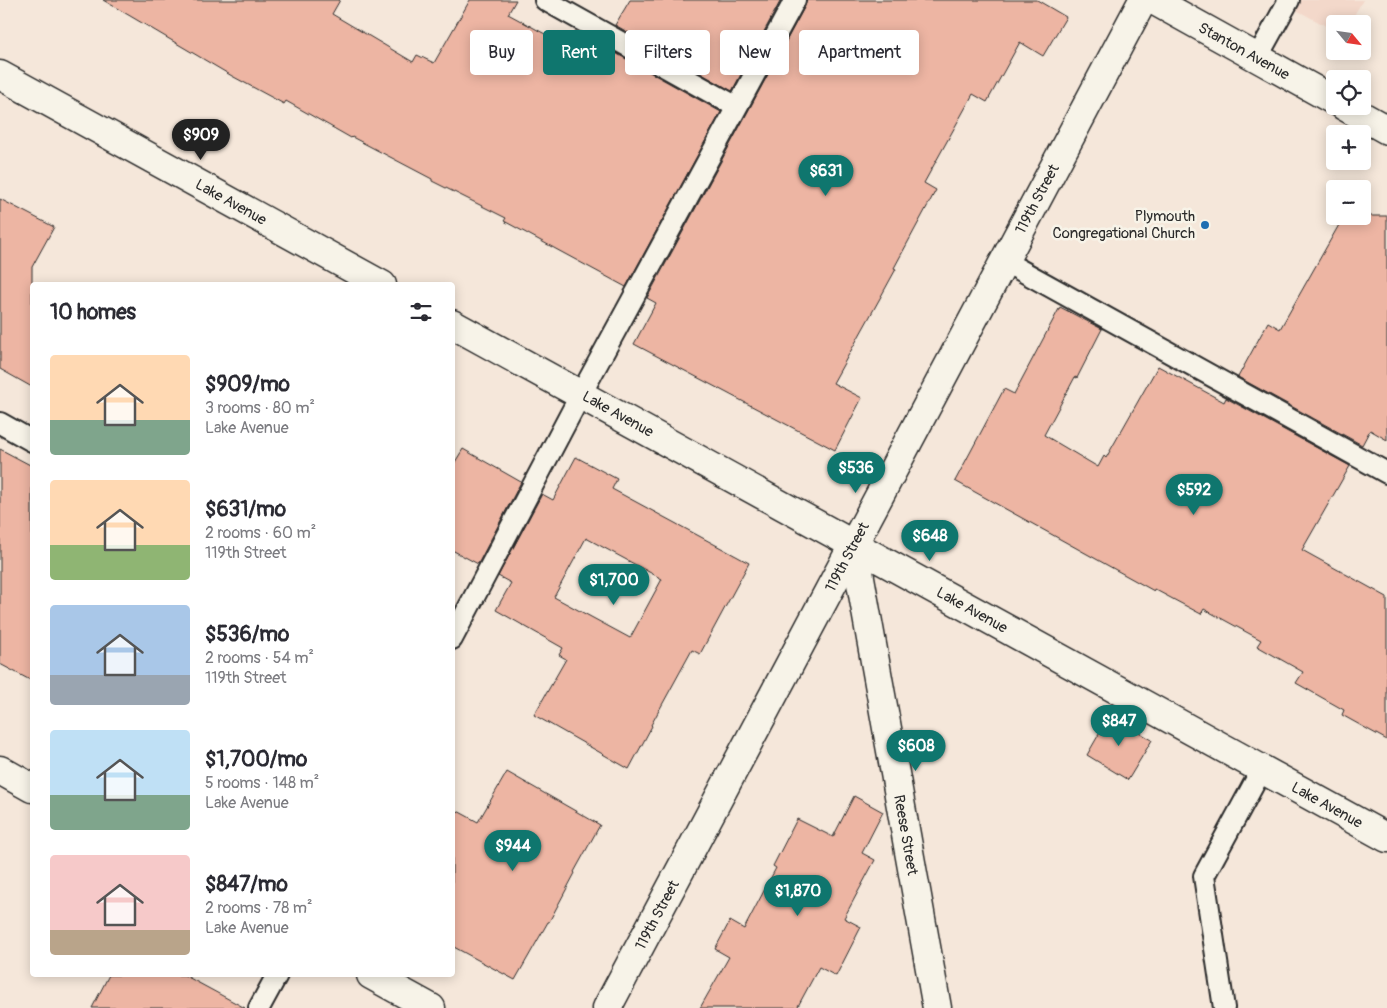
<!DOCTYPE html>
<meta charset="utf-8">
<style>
:root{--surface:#fff;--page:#f7f7f7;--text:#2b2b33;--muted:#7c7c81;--accent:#0f766e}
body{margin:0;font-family:Pangolin,sans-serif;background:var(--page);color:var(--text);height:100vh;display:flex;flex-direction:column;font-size:19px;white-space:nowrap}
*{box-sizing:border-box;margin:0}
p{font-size:16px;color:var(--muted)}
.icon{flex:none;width:28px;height:28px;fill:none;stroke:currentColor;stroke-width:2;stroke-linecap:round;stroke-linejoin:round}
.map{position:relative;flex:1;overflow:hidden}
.sheet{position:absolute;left:30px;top:282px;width:425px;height:695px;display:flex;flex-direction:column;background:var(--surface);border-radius:5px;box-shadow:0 2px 12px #0003}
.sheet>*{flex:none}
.hud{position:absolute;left:470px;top:30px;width:475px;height:45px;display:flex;gap:10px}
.needle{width:32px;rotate:119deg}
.tools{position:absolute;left:1326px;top:15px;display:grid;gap:10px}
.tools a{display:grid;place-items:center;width:45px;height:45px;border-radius:5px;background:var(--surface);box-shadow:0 2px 12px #0003;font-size:25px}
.price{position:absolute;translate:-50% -42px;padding:0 11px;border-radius:18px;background:var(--accent);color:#fff;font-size:16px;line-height:32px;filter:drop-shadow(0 1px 2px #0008)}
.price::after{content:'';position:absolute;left:50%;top:30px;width:15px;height:11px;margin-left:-8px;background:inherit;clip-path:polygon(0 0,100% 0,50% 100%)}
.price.on{background:#222;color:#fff}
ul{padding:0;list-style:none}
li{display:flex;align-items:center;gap:15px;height:125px;padding:0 20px}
li span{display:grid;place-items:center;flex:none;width:140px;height:100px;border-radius:5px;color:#555}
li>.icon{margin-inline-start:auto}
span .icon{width:60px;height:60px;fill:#fffc;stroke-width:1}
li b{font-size:21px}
h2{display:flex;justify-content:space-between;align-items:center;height:60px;padding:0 20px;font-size:21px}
.tag{padding:0 18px;border-radius:5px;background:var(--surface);box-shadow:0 2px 12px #0003;font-size:18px;line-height:45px}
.tag.on{background:var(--accent);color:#fff}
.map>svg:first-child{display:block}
.built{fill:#f3d8ca}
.building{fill:#edb5a3;stroke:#2b2b2b;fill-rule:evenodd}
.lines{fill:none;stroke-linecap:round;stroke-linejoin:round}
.lane-casing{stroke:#2b2b2b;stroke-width:24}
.street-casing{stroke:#2b2b2b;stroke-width:31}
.secondary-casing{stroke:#2b2b2b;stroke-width:31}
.lane{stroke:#f7f3e8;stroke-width:20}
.street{stroke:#f7f3e8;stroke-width:28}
.secondary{stroke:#f7f3e8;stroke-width:28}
.poi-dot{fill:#1f6fb2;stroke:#f7f3e8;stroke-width:2}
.labels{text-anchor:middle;stroke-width:5;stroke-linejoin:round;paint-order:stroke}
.street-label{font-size:15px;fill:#2b2b2b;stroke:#f7f3e8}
.poi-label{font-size:15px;fill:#2b2b2b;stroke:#f7f3e8;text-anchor:end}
</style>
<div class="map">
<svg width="1387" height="1008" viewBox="0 0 1387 1008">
<rect width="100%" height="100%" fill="#f5e7da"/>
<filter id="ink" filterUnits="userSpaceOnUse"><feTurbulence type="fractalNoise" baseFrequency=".02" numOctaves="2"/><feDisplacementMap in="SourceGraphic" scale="10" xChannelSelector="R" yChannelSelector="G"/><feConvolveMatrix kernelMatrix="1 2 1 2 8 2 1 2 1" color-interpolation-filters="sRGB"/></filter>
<g filter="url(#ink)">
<path class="built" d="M 1278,0 L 1363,0 L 1349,24 L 1335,24 L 1335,31 Z"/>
<path class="building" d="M 103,0 L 340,0 L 332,14 L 413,62 L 417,55 L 434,63 L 470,0 L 516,0 L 508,14 L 595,61 L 603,46 L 721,112 L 626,287 L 504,221 L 506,218 L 432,181 L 432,179 L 352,137 L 351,138 L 286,101 L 284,104 L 232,76 Z
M 630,0 L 781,0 L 732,91 L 615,25 Z
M 807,0 L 1037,0 L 1066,17 L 1043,56 L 1020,42 L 987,102 L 973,94 L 924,183 L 936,190 L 894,268 L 896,269 L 879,300 L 833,383 L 862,398 L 835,450 L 634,344 L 656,303 L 647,298 L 805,6 Z
M 0,199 L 54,227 L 32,267 L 32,387 L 0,369 Z
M 1344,216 L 1387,216 L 1387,440 L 1370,430 L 1362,445 L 1238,377 L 1268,322 L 1280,329 Z
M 1060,307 L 1102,329 L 1077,378 L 1075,377 L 1044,435 L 1098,467 L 1104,456 L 1106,458 L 1158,366 L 1224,402 L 1226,398 L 1350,466 L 1302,550 L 1387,597 L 1387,740 L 1342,715 L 1344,710 L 1296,683 L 1303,672 L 1257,646 L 1261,640 L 1204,609 L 1201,614 L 1154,589 L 1154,591 L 955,481 L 1004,389 L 1014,394 Z
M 0,449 L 32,466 L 32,681 L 0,664 Z
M 463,449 L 521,482 L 478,564 L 452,550 L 452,467 Z
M 576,457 L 617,479 L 612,489 L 749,563 L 700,654 L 692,650 L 651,725 L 652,726 L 629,769 L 534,715 L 566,659 L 559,655 L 563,648 L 496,610 L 511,583 L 498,576 L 542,494 L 553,500 ZM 586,538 L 662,579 L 630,638 L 554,597 Z
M 1110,715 L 1152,740 L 1128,780 L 1087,755 Z
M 507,772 L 600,825 L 574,872 L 575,873 L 549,922 L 548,922 L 515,980 L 452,946 L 452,808 L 478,822 Z
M 854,796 L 883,812 L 862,853 L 875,860 L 844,918 L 861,927 L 836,976 L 819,967 L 797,1008 L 700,1008 L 729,957 L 715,949 L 730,921 L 744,929 L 776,868 L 773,866 L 797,819 L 833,837 Z
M 109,975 L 184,975 L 245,1008 L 92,1008 Z"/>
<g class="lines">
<defs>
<path id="lane" d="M 545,0 L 737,107
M 1257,58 L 1289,0
M 1004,261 L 1387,473
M 0,423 L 32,441
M 452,639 L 581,394 L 795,0
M 259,1008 L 277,975
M 1224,1008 L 1204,876 L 1262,769"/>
<path id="street" d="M 1153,0 L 1335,101
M 0,75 L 382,285
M 1344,106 L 1387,130
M 452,324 L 1387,838
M 854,544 L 937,1008
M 0,770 L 32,788
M 371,975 L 431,1008"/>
<path id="secondary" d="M 607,1008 L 1143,0"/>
</defs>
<use href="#lane" class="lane-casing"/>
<use href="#street" class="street-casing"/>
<use href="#secondary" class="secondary-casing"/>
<use href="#lane" class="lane"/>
<use href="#street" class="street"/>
<use href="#secondary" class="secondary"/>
</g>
</g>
<circle class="poi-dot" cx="1205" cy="225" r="5"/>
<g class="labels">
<g class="street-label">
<text transform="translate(1244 51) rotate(29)" y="5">Stanton Avenue</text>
<text transform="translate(1037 199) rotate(-62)" y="5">119th Street</text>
<text transform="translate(231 202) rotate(29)" y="5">Lake Avenue</text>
<text transform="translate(618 414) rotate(29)" y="5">Lake Avenue</text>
<text transform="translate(847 557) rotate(-62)" y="5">119th Street</text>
<text transform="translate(972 610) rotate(29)" y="5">Lake Avenue</text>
<text transform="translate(1327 805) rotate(29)" y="5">Lake Avenue</text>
<text transform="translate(906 835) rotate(80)" y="5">Reese Street</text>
<text transform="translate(657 915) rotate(-62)" y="5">119th Street</text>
</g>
<g class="poi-label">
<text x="1195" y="221">Plymouth<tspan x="1195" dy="17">Congregational Church</tspan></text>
</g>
</g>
</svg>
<div class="tools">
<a><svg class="needle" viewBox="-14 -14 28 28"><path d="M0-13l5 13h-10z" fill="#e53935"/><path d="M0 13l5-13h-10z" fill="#7c7c81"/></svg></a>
<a><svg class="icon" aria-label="locate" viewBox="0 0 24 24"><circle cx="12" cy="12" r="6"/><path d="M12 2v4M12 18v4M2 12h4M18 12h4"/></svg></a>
<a>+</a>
<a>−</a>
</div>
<b class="price on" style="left:201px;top:161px">$909</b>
<b class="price" style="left:826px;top:197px">$631</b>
<b class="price" style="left:856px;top:494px">$536</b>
<b class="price" style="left:1194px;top:516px">$592</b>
<b class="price" style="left:930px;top:562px">$648</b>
<b class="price" style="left:614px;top:606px">$1,700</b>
<b class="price" style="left:1119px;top:747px">$847</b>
<b class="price" style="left:916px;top:772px">$608</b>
<b class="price" style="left:513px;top:872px">$944</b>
<b class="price" style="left:798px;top:917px">$1,870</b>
<div class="hud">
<a class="tag">Buy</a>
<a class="tag on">Rent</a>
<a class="tag">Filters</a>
<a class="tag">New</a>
<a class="tag">Apartment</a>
</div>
<section class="sheet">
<h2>10 homes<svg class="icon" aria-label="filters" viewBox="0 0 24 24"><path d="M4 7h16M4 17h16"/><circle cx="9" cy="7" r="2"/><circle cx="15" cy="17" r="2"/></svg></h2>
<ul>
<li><span style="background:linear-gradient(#ffd9b3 65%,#7fa58c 0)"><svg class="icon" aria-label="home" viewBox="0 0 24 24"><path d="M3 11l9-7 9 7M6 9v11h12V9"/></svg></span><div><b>$909/mo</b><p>3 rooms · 80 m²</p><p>Lake Avenue</p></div></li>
<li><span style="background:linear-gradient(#ffd9b3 65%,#8fb573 0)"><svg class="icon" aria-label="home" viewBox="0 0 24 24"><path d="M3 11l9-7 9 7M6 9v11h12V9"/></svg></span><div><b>$631/mo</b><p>2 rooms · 60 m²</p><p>119th Street</p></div></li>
<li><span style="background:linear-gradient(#a9c7e8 70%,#9aa5b1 0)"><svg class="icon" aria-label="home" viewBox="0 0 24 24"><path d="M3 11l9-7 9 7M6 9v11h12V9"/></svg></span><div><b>$536/mo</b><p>2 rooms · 54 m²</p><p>119th Street</p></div></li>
<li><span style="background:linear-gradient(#bfe0f5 65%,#7fa58c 0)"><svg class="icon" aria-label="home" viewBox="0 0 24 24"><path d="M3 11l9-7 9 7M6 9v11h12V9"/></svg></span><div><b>$1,700/mo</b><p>5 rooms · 148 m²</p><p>Lake Avenue</p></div></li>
<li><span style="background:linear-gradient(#f6c9c9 75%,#b9a48a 0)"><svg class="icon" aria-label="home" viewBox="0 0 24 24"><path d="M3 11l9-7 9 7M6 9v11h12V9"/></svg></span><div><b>$847/mo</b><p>2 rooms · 78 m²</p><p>Lake Avenue</p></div></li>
</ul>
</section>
</div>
